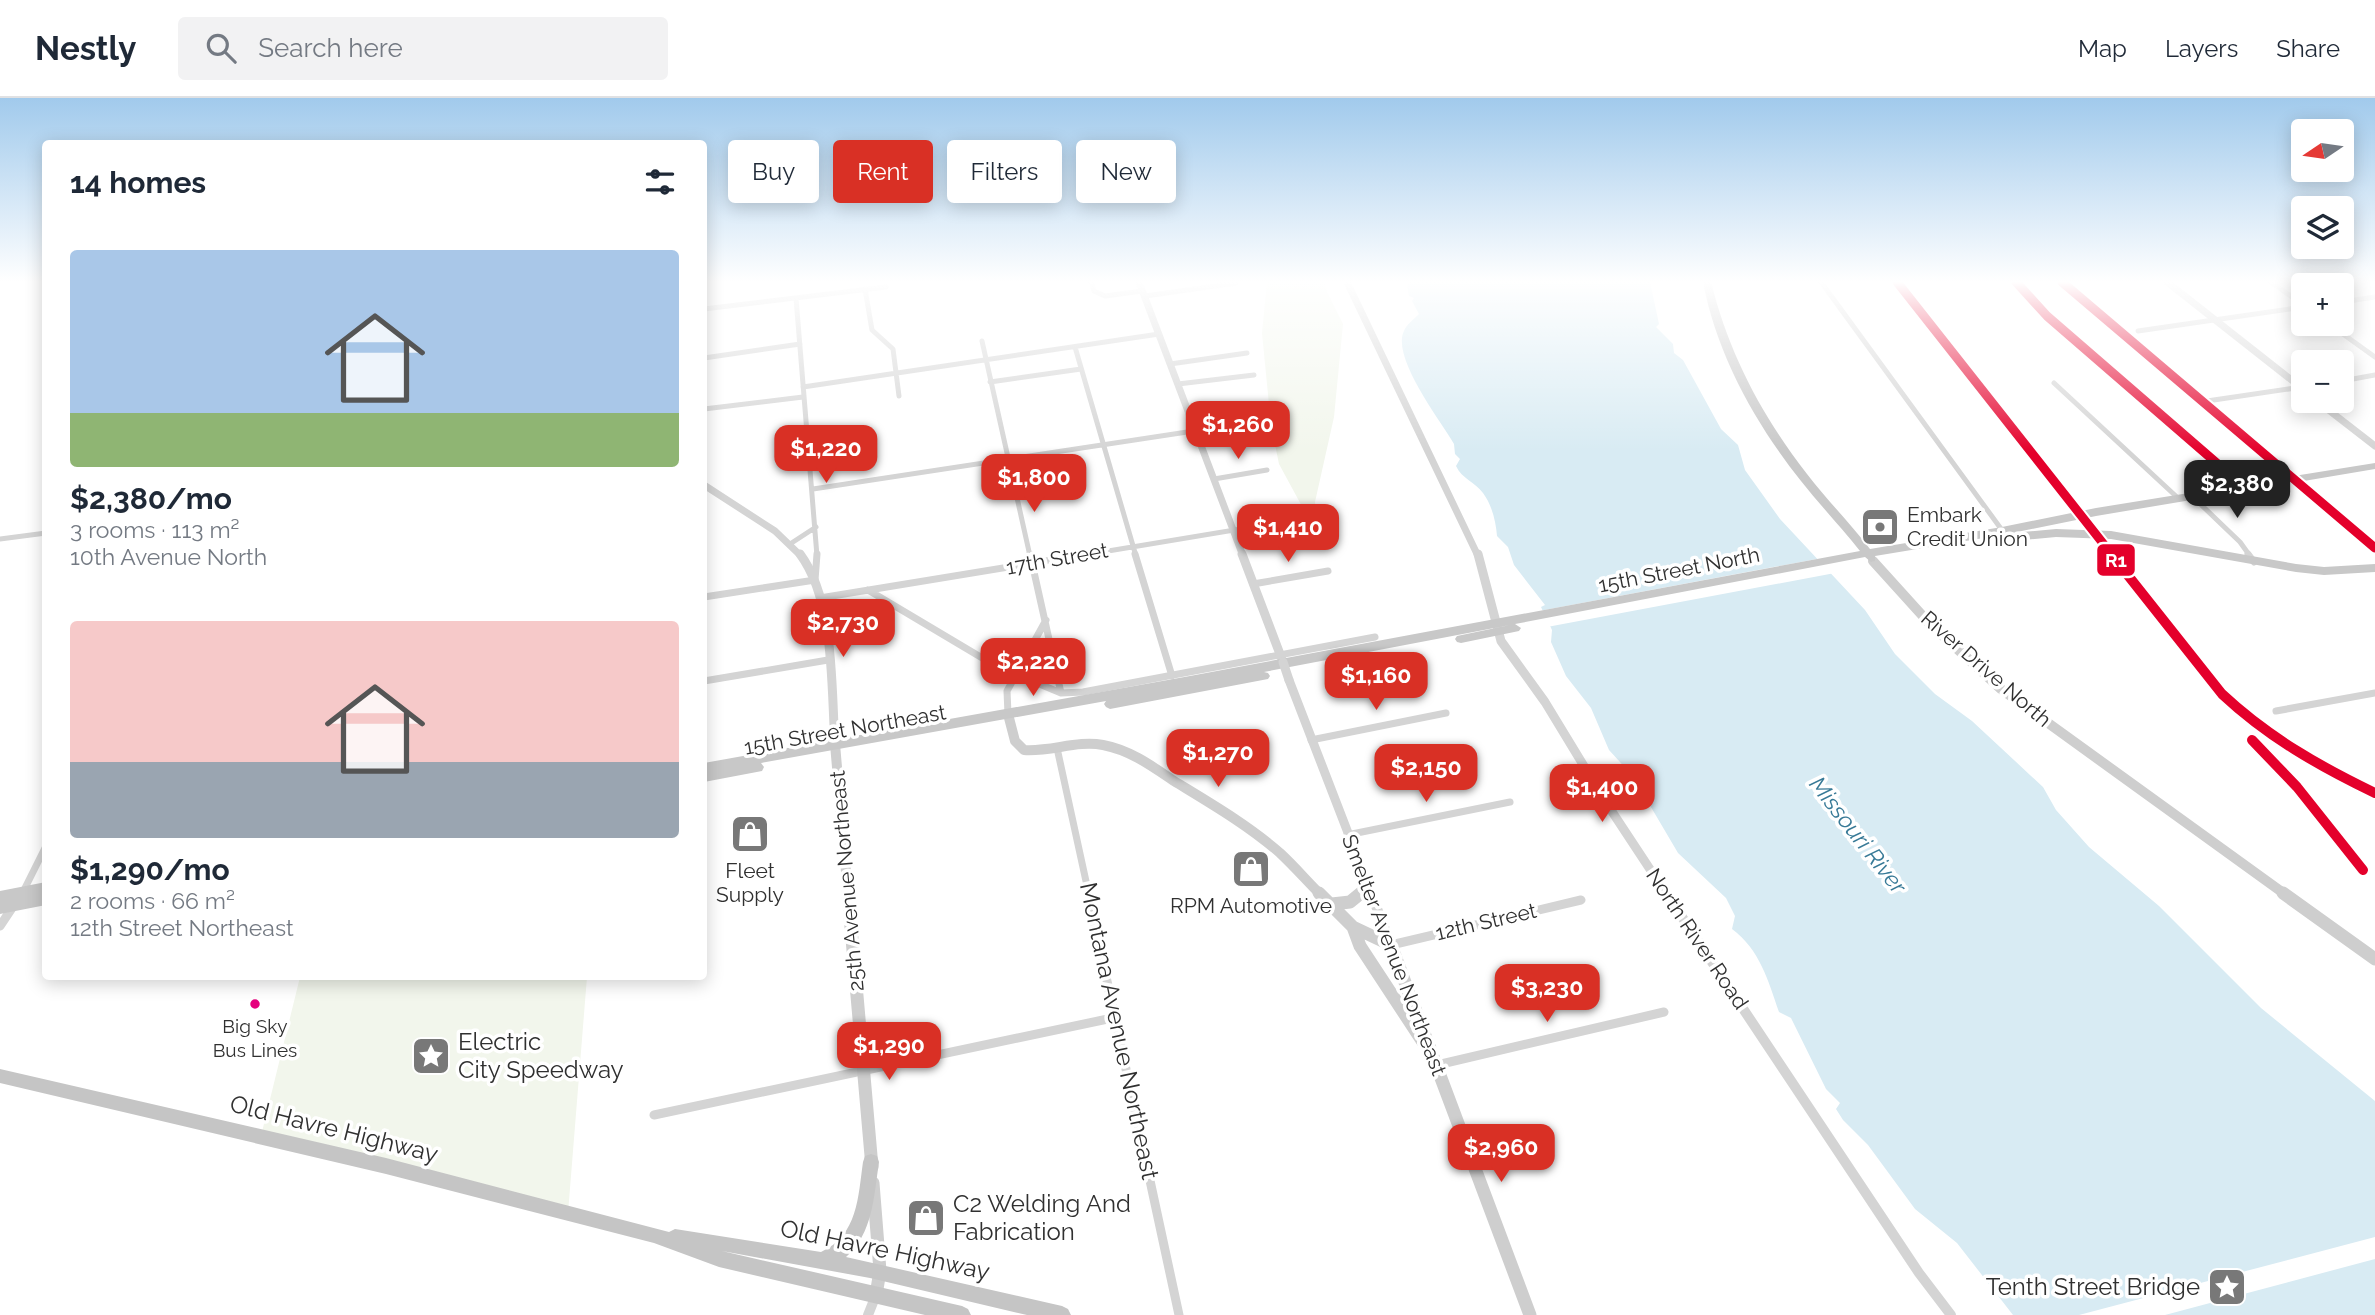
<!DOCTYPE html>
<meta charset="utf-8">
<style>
:root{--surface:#fff;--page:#f2f2f3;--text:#1f2937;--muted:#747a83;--line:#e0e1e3;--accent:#d93025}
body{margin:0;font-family:Raleway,sans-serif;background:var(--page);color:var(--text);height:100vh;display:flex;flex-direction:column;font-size:26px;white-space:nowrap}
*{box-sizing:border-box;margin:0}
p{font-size:23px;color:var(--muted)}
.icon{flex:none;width:38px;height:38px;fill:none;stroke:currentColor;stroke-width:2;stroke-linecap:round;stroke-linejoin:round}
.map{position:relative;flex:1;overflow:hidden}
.details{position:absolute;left:42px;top:42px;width:665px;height:840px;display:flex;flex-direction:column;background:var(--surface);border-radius:7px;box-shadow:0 4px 18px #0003}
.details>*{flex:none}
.top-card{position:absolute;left:728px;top:42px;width:665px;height:63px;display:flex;gap:14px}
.needle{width:46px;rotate:257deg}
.fabs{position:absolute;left:2291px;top:21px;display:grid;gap:14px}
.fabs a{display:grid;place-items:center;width:63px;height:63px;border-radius:7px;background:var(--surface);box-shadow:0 4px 18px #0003;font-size:35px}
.price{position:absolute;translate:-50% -60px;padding:0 16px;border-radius:14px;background:var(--accent);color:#fff;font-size:23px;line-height:46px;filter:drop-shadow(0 2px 4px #0008)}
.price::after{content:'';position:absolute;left:50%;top:42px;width:21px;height:16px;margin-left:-10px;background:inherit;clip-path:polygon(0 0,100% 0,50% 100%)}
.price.current{background:#222;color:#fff}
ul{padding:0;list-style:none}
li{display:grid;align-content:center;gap:14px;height:371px;padding:0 28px}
li span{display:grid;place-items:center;height:217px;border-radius:7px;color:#555}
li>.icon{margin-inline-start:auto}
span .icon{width:126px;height:126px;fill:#fffc;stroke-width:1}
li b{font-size:30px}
h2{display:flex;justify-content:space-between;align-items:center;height:84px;padding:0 28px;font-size:30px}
.tag{padding:0 24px;border-radius:7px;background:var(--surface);box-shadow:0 4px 18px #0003;font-size:24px;line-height:63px}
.tag.current{background:var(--accent);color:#fff}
header{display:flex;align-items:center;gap:42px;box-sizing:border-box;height:98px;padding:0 35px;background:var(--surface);border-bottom:2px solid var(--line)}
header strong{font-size:33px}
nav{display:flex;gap:38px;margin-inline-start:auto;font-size:24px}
.search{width:490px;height:63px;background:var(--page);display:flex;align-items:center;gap:18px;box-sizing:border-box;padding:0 24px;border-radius:7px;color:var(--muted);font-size:26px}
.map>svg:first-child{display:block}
.green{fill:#f2f6ec}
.water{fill:#d8ebf3}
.pier{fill:#fff}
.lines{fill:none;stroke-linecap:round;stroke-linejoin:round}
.minor-far2{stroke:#d4d4d4;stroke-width:5}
.minor-far1{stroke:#d4d4d4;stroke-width:7}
.minor{stroke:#d4d4d4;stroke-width:9}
.tertiary-far2{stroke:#d4d4d4;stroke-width:7}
.tertiary-far1{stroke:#d4d4d4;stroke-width:9}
.tertiary{stroke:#d4d4d4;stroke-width:10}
.secondary-far1{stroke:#cecece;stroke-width:10}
.secondary{stroke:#cecece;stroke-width:13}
.primary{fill:#c8c8c8;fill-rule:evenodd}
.trunk{fill:#c5c5c5;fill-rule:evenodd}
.tertiary-bridge{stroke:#d4d4d4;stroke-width:9}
.rail-1-far1-casing{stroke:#fff;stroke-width:13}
.rail-1-casing{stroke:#fff;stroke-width:16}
.rail-1-far1{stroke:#e4002b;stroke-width:9}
.rail-1{stroke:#e4002b;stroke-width:10}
.bus-dot{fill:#e5007d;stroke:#fff;stroke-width:2.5}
.labels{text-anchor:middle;stroke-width:7;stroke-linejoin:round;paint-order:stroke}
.bus-label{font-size:19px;fill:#303030;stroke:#fff}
.poi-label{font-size:21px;fill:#303030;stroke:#fff}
.street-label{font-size:21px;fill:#303030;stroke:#fff}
.water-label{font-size:23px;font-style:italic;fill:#387a97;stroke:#fff}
.near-street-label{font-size:24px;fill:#303030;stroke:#fff}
.near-poi-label{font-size:24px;fill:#303030;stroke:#fff;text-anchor:start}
.line-badge{stroke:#fff;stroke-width:2.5}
.badge-label{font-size:19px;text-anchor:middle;font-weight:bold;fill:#fff}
</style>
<header>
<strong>Nestly</strong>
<div class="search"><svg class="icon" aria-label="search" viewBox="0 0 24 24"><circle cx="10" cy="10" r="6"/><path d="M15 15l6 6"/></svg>Search here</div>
<nav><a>Map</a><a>Layers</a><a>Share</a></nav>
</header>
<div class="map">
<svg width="2375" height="1217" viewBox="0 0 2375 1217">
<rect width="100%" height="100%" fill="#fff"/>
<path class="green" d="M 1267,184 L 1325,184 L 1327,194 L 1343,226 L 1334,319 L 1315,404 L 1317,423 L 1311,425 L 1279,366 L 1271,327 L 1262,235 Z
M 300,879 L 587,879 L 568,1115 L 261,1038 Z"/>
<path class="water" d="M 1410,184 L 1650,184 L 1659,226 L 1656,229 L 1673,246 L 1674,255 L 1683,262 L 1721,331 L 1738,347 L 1745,372 L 1780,421 L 1865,512 L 1895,556 L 1935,596 L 1972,623 L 2043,689 L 2056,712 L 2089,749 L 2159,808 L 2261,910 L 2375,1003 L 2375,1217 L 2013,1217 L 1957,1145 L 1915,1111 L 1868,1047 L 1843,1022 L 1836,1011 L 1840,1005 L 1826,991 L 1791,920 L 1779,914 C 1768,882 1760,852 1732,831 L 1735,818 L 1726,800 L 1678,755 L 1648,704 L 1630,684 L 1630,675 L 1609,652 L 1591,610 L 1566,578 L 1551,544 L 1552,532 L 1541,509 L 1545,507 L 1514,467 L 1508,449 L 1497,438 C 1496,424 1492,407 1483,395 C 1475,384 1462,381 1456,368 L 1460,361 L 1455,356 L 1454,346 C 1440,322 1391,259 1404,233 C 1406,227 1414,221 1419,216 L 1412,203 L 1414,200 L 1409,198 L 1407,187 Z"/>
<path class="pier" d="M 1822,460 L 1835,475 L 1547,529 L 1539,513 Z
M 2375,1139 L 2375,1161 L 2165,1217 L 2079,1217 Z"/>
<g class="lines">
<path class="minor-far2" d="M 1091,184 L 1094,193 L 1105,198 L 1142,193
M 1821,184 L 2007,439
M 2271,184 L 2303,207
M 865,191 L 872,232 L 893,251 L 899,298
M 1145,198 L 1236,185
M 796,200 L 817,458
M 2342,204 L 2375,199
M 704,211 L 886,189
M 2329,226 L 2375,259
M 2138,233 L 2303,209
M 982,243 L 1030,458
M 1075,249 L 1136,458
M 704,260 L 800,246
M 1170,266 L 1247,255
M 2342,283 L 2375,277
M 990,284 L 1081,271
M 2054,285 L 2179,401
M 1178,286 L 1254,277
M 803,289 L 1159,236
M 2207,303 L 2302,289
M 704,311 L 803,299
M 1214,381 L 1267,372
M 813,391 L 1253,324
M 2193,399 L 2240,444 L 2250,458
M 0,441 L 46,435
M 790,446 L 816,429
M 1078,458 L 1294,422"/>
<path class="minor-far1" d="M 1030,456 L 1061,595
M 1135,456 L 1172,578
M 2248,456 L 2254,464
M 1253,486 L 1328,473
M 868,492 L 994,567 L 1061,595 L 1083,594 L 1375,539
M 704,499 L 815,482 L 817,456
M 820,500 L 1088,456
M 704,583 L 828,562
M 2276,613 L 2375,595
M 1008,616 L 1007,593 L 1046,522
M 1311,642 L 1446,615
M 1057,650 L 1089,797
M 1347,737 L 1510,704
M 23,794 L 46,748"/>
<path class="minor" d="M 1088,795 L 1179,1217
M 0,828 L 14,807
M 1391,847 L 1581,802
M 1437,967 L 1664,914
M 654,1017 L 1117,919"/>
<path class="tertiary-far2" d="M 1139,184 L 1243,458
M 1347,184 L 1478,458
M 2167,184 L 2303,291
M 2317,303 L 2375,348
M 704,387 L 775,433 L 801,458"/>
<path class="tertiary-far1" d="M 800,456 C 835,503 831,589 835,646
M 1242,456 L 1283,564
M 1478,456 L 1501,543 L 1545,604 L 1607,706 L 1667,797
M 1289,582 L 1372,797"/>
<path class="tertiary" d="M 1371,795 L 1391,847
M 1666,795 L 1919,1175 L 1951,1217
M 868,1217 L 876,1197"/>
<path class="secondary-far1" d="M 1873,463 L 1930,526 L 2001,591 L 2286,797
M 1008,616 L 1015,643 L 1024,652 C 1051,654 1077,642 1103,647 C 1130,652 1152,668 1174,683 C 1210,705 1248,727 1280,755 C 1294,768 1307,783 1321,797
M 835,646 L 848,797
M 1360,797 L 1365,784"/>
<path class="secondary" d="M 848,795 L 872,1069
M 1319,795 L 1353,829 L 1391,847 L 1530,1217
M 2283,795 L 2375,861
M 1332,806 L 1350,804 L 1361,795
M 1353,829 L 1360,848 L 1423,944
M 873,1085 L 880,1173 L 876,1197"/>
<path class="primary" d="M 1703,184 L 1711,184 C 1729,256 1762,318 1807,376 C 1827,402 1850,425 1870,451 L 2002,429 L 2096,410 L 2375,365 L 2375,371 L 2096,418 L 2002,437 L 1875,458 L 1875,463 L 1871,464 L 1865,459 L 1515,526 L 1521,530 L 1519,533 L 1461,545 L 1457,544 L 1455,541 L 1457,538 L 1510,527 L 1264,574 L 1268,575 L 1270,578 L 1268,581 L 1110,611 L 1106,609 L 1104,606 L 1106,603 L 761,665 L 764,669 L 762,673 L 704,684 L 704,665 L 1190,578 L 1860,453 C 1841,429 1820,407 1801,383 C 1755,325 1717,257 1703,184 Z
M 2056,431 L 2111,433 L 2296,466 L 2324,469 L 2375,466 L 2375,474 L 2324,477 L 2296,474 L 2111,441 L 2056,439 L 2011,443 L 2006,439 L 2011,435 Z
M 46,784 L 46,807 L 0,816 L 0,793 Z"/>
<path class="trunk" d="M 0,971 L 386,1060 L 669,1134 L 675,1131 L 821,1154 C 858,1137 858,1099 863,1064 L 865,1058 L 871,1056 L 877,1058 L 879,1064 C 874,1097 873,1136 846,1159 L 1062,1208 L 1068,1211 L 1071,1217 L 1027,1217 L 870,1180 L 722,1153 L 962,1208 L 968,1211 L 971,1217 L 925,1217 L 719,1169 L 654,1145 L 386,1076 L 0,985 Z"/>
<path class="tertiary-bridge" d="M 1283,564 L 1289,582"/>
<defs>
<path id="rail-1-far1" d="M 1897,184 L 2113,458
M 2016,184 L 2047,218 L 2227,374
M 2062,184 L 2375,450"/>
<path id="rail-1" d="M 2111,456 L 2222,596 C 2268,639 2319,668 2375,695
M 2252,642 L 2297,689 L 2363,772"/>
</defs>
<use href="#rail-1-far1" class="rail-1-far1-casing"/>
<use href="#rail-1" class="rail-1-casing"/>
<use href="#rail-1-far1" class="rail-1-far1"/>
<use href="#rail-1" class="rail-1"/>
</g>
<linearGradient id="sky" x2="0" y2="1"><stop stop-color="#a1caec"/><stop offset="0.52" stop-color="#fff"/><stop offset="1" stop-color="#fff" stop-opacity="0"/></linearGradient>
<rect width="2375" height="354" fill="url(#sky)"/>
<defs>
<symbol id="bank-square" viewBox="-11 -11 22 22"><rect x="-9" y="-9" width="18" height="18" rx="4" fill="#787878" stroke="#fff"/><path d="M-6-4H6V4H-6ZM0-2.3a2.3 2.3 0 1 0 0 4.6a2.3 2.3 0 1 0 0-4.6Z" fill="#fff"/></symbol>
<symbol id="shop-square" viewBox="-11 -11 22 22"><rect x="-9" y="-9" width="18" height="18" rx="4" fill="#787878" stroke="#fff"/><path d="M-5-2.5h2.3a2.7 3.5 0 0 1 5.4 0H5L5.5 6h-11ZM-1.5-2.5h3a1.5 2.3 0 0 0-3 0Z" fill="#fff"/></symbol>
<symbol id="sight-square" viewBox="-11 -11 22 22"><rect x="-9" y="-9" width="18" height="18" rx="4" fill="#787878" stroke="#fff"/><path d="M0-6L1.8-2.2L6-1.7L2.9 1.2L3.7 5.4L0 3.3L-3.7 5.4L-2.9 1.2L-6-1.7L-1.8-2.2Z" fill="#fff"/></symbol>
</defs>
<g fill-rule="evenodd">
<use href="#bank-square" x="1858" y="407" width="44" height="44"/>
<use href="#shop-square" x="728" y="714" width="44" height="44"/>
<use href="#shop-square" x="1229" y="749" width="44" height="44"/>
<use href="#sight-square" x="409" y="936" width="44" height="44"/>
<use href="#shop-square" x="904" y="1098" width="44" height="44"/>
<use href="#sight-square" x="2205" y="1167" width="44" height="44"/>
</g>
<circle class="bus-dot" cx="255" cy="906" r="6"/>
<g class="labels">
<g class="bus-label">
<text x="255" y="935">Big Sky<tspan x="255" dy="24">Bus Lines</tspan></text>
</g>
<g class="poi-label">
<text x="1907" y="424" text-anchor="start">Embark<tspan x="1907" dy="24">Credit Union</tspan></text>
<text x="750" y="780">Fleet<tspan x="750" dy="24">Supply</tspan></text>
<text x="1251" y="815">RPM Automotive</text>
</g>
<g class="street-label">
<text transform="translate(1057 461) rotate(-10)" y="7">17th Street</text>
<text transform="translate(1679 472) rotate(-11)" y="7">15th Street North</text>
<text transform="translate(1986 571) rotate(41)" y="7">River Drive North</text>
<text transform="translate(845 632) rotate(-10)" y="7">15th Street Northeast</text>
<text transform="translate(847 783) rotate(-95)" y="7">25th Avenue Northeast</text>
<text transform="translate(1486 824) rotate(-13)" y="7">12th Street</text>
<text transform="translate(1697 841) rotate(56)" y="7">North River Road</text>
<text transform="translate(1394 857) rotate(69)" y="7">Smelter Avenue Northeast</text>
</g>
<g class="water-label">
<text transform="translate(1858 737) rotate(52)" y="8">Missouri River</text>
</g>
<g class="near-street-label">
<text transform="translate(1119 933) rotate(78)" y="8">Montana Avenue Northeast</text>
<text transform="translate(334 1031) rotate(14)" y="8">Old Havre Highway</text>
<text transform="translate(885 1152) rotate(12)" y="8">Old Havre Highway</text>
</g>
<g class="near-poi-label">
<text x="458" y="952">Electric<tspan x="458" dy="28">City Speedway</tspan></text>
<text x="953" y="1114">C2 Welding And<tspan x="953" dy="28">Fabrication</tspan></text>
<text x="2200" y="1197" text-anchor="end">Tenth Street Bridge</text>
</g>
</g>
<rect class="line-badge" x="2096" y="445" width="40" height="34" rx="7" fill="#e4002b"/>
<g class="badge-label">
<text x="2116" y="469">R1</text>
</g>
</svg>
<div class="fabs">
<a><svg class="needle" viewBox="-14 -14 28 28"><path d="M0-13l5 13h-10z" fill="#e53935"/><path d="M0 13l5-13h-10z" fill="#747a83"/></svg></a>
<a><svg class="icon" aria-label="layers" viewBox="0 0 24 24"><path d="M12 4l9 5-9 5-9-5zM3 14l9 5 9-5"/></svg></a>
<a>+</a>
<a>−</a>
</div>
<b class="price" style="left:1238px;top:363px">$1,260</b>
<b class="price" style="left:826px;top:387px">$1,220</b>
<b class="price" style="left:1034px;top:416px">$1,800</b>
<b class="price current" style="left:2237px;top:422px">$2,380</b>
<b class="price" style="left:1288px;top:466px">$1,410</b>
<b class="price" style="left:843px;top:561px">$2,730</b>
<b class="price" style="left:1033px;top:600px">$2,220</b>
<b class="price" style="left:1376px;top:614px">$1,160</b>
<b class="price" style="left:1218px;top:691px">$1,270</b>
<b class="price" style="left:1426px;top:706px">$2,150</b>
<b class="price" style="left:1602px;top:726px">$1,400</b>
<b class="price" style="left:1547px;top:926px">$3,230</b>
<b class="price" style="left:889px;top:984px">$1,290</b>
<b class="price" style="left:1501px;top:1086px">$2,960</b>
<div class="top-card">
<a class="tag">Buy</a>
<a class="tag current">Rent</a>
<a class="tag">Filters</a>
<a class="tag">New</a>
</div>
<section class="details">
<h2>14 homes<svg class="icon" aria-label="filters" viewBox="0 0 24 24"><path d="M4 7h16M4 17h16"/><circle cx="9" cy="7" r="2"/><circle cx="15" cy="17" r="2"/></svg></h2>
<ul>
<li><span style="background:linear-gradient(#a9c7e8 75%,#8fb573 0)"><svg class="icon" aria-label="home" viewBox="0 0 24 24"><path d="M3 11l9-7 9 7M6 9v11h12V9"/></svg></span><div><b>$2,380/mo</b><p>3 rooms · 113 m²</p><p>10th Avenue North</p></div></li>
<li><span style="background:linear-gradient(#f6c9c9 65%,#9aa5b1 0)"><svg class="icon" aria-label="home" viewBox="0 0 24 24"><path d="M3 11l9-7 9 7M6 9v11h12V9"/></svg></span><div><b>$1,290/mo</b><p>2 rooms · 66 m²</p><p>12th Street Northeast</p></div></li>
</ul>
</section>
</div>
